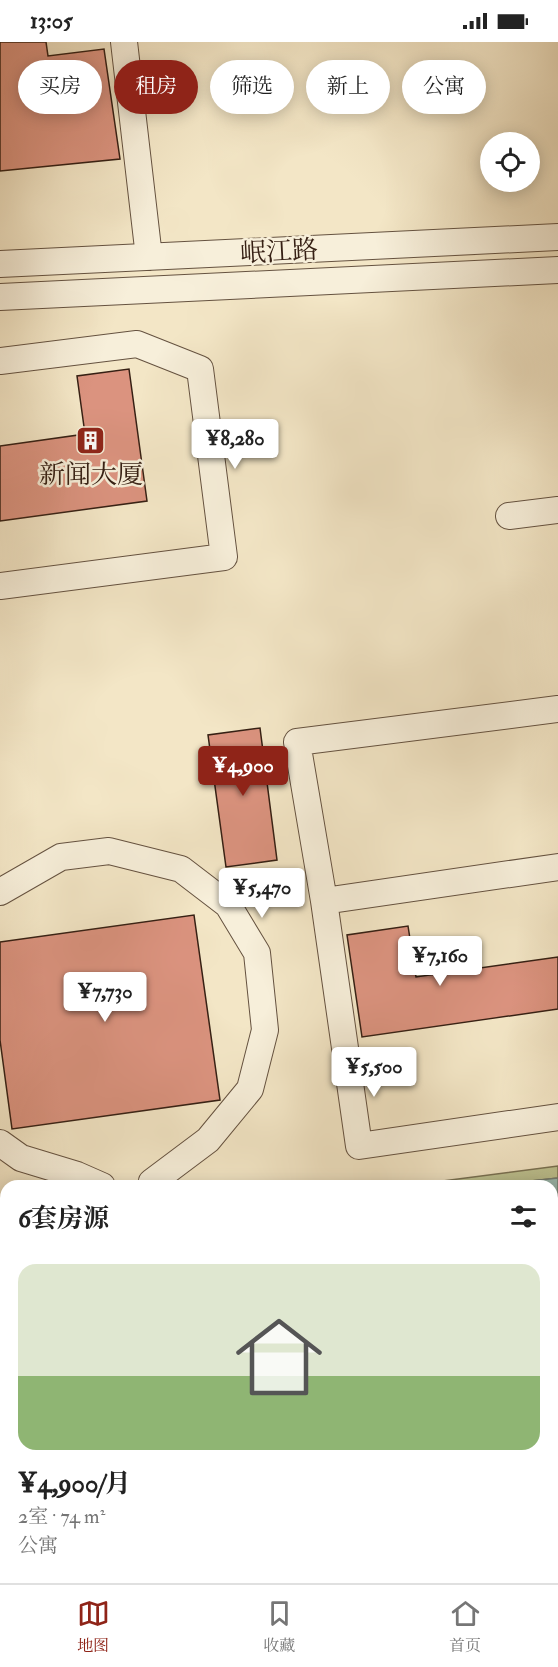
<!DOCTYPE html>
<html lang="zh">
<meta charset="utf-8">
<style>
:root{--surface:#fff;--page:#f2f2f2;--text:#222;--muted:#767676;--line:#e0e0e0;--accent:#8f2418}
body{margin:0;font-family:"IM FELL Double Pica","Noto Serif SC",serif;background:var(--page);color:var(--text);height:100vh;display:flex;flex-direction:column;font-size:22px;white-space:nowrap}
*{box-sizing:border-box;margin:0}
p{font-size:20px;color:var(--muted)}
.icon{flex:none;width:33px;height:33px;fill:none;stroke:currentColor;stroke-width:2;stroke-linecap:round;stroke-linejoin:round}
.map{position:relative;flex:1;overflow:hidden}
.drawer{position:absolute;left:0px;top:1138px;width:558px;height:404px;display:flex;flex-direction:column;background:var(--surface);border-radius:18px 18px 0 0;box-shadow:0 3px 15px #0003}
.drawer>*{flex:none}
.banner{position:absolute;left:18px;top:18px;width:522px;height:54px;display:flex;gap:12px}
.tools{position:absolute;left:480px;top:90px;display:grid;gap:12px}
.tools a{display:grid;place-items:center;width:60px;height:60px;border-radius:50%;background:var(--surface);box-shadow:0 3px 15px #0003;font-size:30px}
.price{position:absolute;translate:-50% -51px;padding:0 14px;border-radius:6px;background:#fff;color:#222;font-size:20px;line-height:39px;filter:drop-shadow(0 2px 3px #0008)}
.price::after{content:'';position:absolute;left:50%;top:36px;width:18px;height:14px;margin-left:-9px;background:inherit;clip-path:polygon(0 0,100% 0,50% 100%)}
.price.on{background:var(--accent);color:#fff}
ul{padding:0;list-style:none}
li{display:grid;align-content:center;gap:12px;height:318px;padding:0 18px}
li+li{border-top:2px solid var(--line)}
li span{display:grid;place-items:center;height:186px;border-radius:18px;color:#555}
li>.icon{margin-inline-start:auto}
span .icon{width:108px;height:108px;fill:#fffc;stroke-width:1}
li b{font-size:26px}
h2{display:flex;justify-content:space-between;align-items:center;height:72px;padding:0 18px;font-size:26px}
.pill{padding:0 21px;border-radius:27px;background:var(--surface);box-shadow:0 3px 15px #0003;font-size:21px;line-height:54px}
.pill.on{background:var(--accent);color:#fff}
.status{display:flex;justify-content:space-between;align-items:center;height:42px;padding:0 30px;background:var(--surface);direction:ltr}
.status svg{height:16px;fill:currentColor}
.tab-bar{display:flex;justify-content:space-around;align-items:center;height:84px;border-top:2px solid var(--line);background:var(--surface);font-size:16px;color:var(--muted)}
.tab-bar a{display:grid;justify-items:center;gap:3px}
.tab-bar .on{color:var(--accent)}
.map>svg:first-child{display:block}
.green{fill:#bfc492;stroke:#7a7253;stroke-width:1.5}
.water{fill:#9bbfb8;stroke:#737f76;stroke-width:1.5}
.building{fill:#db937f;stroke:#362014;stroke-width:1.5}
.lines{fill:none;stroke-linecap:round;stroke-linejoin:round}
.minor-casing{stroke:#655240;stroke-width:28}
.major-casing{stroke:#362014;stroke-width:34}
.minor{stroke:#f7efda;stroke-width:26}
.major{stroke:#eac383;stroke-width:32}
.labels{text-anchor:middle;stroke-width:5;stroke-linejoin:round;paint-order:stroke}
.street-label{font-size:26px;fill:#362014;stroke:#f7efda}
.poi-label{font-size:26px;fill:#362014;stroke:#f7efda}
</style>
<div class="status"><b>13:05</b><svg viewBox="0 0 49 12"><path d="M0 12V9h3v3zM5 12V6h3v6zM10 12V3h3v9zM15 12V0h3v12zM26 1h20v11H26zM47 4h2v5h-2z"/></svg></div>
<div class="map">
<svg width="558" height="1541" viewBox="0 0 558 1541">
<rect width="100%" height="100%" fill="#f3e6c6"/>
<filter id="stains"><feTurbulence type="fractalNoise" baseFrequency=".00333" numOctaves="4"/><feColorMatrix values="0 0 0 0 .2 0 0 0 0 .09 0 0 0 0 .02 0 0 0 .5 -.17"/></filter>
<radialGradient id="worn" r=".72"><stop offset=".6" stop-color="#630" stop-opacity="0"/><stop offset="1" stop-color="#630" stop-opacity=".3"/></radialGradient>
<path class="green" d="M 558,1124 L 558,1136 L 486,1144 L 404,1144 Z
M 558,1182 L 558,1246 L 552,1247 L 552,1183 Z
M 0,1210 L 6,1210 L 6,1280 L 0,1281 Z"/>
<path class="water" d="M 558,1136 L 558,1182 L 554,1183 L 552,1144 L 486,1144 Z"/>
<path class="building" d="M 0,0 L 46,0 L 48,14 L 104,7 L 120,117 L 0,129 Z
M 129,327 L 147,459 L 0,479 L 0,404 L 85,392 L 77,334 Z
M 260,686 L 277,818 L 226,825 L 208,693 Z
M 194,873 L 220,1058 L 12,1087 L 0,998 L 0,900 Z
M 408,884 L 416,935 L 558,915 L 558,967 L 362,995 L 347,893 Z"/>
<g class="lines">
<defs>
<path id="minor" d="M 124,0 L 149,215
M 0,222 L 558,195
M 0,255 L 558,228
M 0,319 L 137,302 L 200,327 L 224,515 L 0,544
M 509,474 L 558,468
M 558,667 L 297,700 L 324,859 L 558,825
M 0,850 L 61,815 L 109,809 L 181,827 L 228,863 L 257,911 L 265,988 L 250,1047 L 208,1098 L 152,1140 L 153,1144
M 324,859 L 359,1104 L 558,1075
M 0,1101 L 21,1116 L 77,1133 L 102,1144
M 552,1258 L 558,1257
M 0,1293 L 6,1292
M 552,1374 L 558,1374
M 0,1409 L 6,1408"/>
<path id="major" d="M 552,1302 L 558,1302
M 0,1334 L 6,1333
M 552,1336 L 558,1336
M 0,1369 L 6,1368"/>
</defs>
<use href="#minor" class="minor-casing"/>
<use href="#major" class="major-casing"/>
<use href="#minor" class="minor"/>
<use href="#major" class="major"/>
</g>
<defs>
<symbol id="building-square" viewBox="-11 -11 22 22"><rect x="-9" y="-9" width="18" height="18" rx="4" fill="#8f2418" stroke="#f7efda"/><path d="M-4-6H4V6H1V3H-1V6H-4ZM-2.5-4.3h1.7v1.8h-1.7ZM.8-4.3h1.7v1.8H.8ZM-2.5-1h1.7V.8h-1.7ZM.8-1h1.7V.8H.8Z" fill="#fff"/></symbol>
</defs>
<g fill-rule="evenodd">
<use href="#building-square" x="74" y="382" width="33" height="33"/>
</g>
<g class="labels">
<g class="street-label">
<text transform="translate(279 209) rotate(-3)" y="9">岷江路</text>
</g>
<g class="poi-label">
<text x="91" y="441">新闻大厦</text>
</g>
</g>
<rect width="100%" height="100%" filter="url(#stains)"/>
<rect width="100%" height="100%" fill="url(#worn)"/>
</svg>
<div class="tools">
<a><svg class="icon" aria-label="locate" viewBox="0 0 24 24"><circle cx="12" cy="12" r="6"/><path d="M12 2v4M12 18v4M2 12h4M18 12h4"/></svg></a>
</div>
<b class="price" style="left:235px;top:428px">¥8,280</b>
<b class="price on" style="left:243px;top:755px">¥4,900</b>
<b class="price" style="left:262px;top:877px">¥5,470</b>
<b class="price" style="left:440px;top:945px">¥7,160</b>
<b class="price" style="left:105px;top:981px">¥7,730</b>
<b class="price" style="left:374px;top:1056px">¥5,500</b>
<div class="banner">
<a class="pill">买房</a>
<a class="pill on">租房</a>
<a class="pill">筛选</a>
<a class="pill">新上</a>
<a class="pill">公寓</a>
</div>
<section class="drawer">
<h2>6套房源<svg class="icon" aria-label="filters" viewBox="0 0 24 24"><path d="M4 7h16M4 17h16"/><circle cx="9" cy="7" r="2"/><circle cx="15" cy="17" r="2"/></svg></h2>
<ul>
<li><span style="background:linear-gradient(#dfe7d0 60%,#8fb573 0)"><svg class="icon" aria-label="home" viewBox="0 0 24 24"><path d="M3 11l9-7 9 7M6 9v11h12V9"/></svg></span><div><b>¥4,900/月</b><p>2室 · 74 m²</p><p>公寓</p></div></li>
</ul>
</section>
</div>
<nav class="tab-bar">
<a class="on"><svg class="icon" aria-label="map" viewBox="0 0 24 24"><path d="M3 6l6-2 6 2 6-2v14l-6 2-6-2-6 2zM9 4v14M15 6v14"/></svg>地图</a>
<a><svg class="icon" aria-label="saved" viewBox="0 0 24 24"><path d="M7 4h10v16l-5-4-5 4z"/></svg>收藏</a>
<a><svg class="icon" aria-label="home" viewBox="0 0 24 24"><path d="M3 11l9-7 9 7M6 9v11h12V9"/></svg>首页</a>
</nav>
